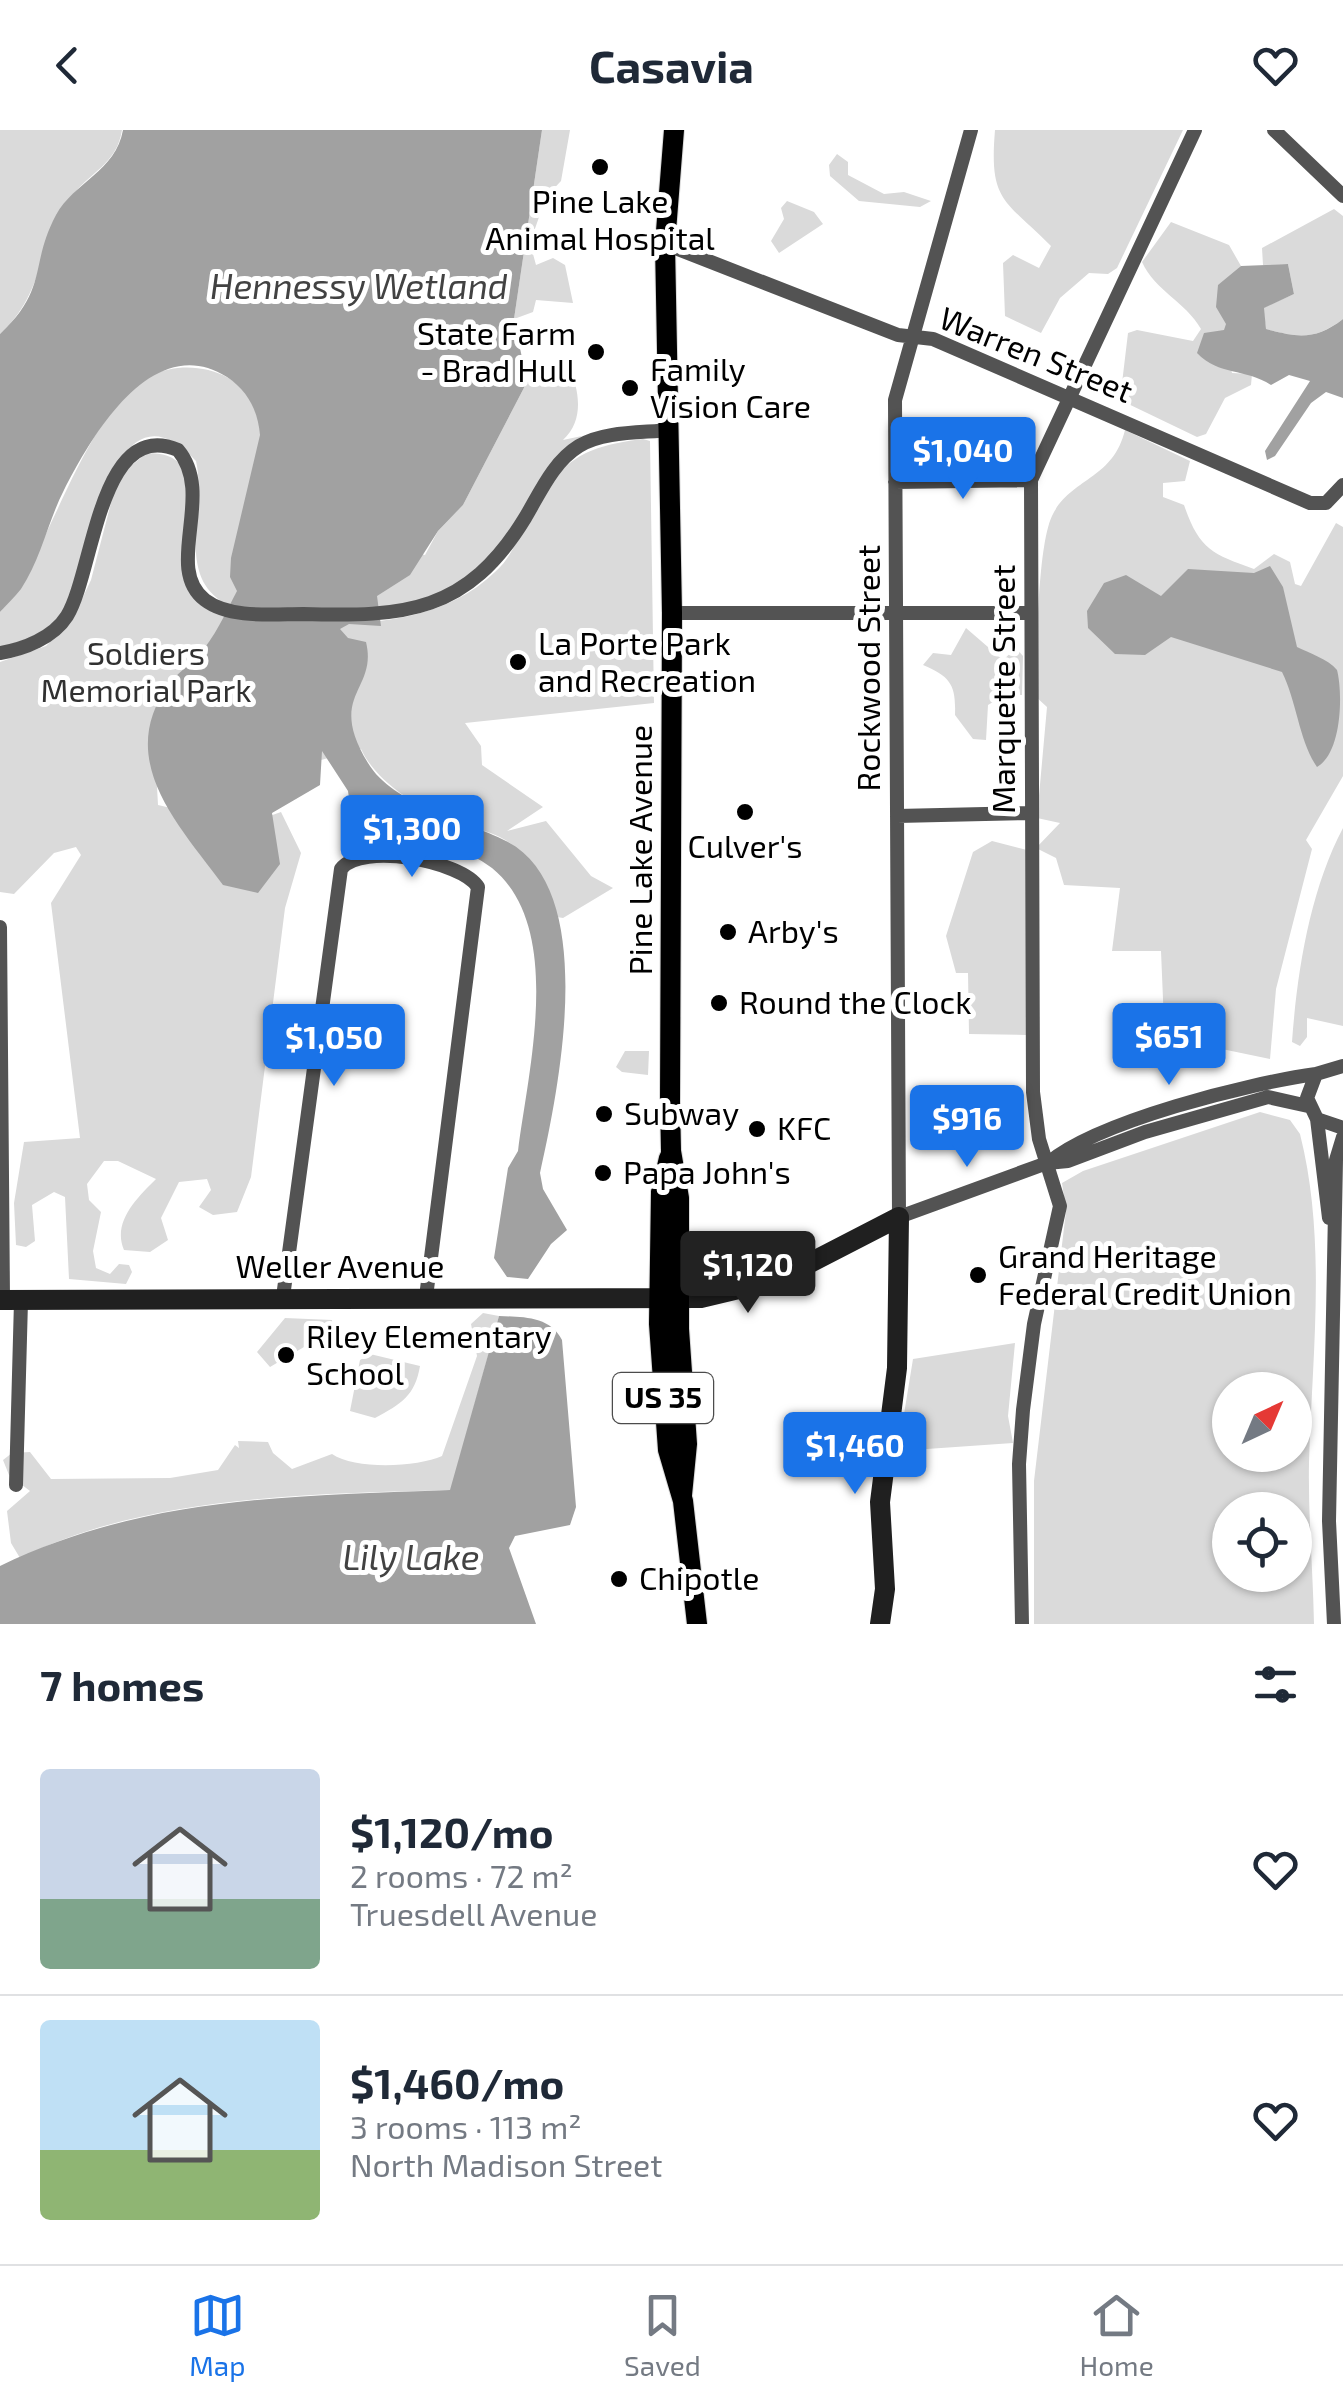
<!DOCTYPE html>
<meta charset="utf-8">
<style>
:root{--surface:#fff;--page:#f6f6f7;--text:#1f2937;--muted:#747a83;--line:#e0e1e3;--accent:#1a73e8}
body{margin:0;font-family:"Exo 2",sans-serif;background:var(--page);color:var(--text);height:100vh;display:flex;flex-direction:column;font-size:38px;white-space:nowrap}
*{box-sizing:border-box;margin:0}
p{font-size:32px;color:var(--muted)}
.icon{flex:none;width:55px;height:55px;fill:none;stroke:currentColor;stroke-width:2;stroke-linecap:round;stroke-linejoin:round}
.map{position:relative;height:1494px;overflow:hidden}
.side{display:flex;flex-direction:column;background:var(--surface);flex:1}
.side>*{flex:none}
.needle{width:65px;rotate:44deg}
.fabs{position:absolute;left:1212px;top:1242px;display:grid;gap:20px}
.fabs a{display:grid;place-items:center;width:100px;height:100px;border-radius:50%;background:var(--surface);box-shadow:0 2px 8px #0004;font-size:50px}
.price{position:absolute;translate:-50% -85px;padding:0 22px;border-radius:10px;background:var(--accent);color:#fff;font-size:32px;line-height:65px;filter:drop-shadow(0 2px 5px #0008)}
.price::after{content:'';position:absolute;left:50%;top:60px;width:30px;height:22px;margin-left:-15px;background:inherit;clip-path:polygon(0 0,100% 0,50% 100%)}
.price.on{background:#222;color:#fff}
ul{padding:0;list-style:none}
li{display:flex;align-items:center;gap:30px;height:250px;padding:0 40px}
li+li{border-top:2px solid var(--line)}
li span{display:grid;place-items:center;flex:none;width:280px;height:200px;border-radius:10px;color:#555}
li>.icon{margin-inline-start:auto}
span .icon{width:120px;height:120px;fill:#fffc;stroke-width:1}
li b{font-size:42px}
h2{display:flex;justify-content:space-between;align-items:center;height:120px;padding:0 40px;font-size:42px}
header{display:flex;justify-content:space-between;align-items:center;height:130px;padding:0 40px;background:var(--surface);font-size:45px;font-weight:700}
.menu{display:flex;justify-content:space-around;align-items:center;height:140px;border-top:2px solid var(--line);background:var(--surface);font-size:28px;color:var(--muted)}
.menu a{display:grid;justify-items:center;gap:5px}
.menu .on{color:var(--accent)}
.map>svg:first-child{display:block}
.green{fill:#dadada;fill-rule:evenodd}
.water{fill:#a1a1a1}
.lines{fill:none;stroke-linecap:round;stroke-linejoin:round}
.primary-casing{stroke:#dbdbdb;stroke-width:22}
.street{stroke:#535353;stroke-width:14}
.secondary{stroke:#202020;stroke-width:20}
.primary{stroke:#000;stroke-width:20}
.poi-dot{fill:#000;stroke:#fff;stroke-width:4}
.labels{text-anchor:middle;stroke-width:10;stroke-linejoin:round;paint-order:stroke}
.shield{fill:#fff;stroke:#4c4c4c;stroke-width:2.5}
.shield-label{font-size:30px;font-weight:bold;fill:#000}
.poi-label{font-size:32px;fill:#000;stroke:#fff;text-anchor:start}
.street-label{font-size:32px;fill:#000;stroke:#fff}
.park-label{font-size:32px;fill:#313131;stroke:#fff}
.water-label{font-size:35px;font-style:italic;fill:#424242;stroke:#fff}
</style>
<header><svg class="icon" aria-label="back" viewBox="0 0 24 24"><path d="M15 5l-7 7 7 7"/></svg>Casavia<svg class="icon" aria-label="heart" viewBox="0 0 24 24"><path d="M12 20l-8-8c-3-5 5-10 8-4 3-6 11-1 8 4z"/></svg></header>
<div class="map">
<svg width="1343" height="1494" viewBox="0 0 1343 1494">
<rect width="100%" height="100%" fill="#fff"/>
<path class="green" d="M 0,0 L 122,0 C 117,34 90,42 71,67 C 34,117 48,159 0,204 Z
M 542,0 L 570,0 L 561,51 L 546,67 L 530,113 L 536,135 L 553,128 L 565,135 L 573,173 L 536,170 L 533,182 L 514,189 Z
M 995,0 L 1183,0 L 1117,138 L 1108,144 L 1089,143 L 1060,168 L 1041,203 L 1005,186 L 1003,133 L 1013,125 L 1039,138 L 1051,116 C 1004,69 989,72 995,0 Z
M 837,24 L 848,32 L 848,45 L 884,64 L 904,62 L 931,71 L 920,77 L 859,71 L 830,46 L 829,35 Z
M 787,71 L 814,82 L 823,94 L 779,123 L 771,111 L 784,89 L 781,78 Z
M 1334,79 L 1343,86 L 1343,189 C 1315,210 1299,208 1266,199 L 1263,178 L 1294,164 L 1288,134 L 1263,135 L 1262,118 Z
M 1171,92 L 1229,115 L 1241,136 C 1219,164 1226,210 1232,243 L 1252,244 L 1251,255 L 1225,268 L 1206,304 L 1197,307 L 1120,270 L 1128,203 L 1137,200 L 1193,211 L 1201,199 C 1185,171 1155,161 1142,132 Z
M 569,235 C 579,261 585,289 563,310 L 582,306 C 547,332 530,376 504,410 C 433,503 329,477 226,474 C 174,446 207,378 196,331 C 110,237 90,437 64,479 C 49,502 26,511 0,517 L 0,482 C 50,425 84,278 152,245 C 190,227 247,241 259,287 C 266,313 249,351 245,378 L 425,425 L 438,401 L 463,375 L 527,252 Z
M 1125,300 L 1190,331 L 1185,351 L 1163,353 L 1163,367 L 1184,375 C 1199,419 1212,424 1254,439 L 1274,424 L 1290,432 L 1295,454 L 1301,456 L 1336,393 L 1343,397 L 1343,646 L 1306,710 L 1312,719 L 1276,859 L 1270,929 L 1193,913 L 1179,891 L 1164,893 L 1161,821 L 1112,821 L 1120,758 L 1064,755 L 1056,728 L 1036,718 L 1060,693 L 1037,688 L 1047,577 L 1035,566 C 1037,526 1037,418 1052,386 C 1070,348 1113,350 1125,300 Z
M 643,309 L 650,311 L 654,573 L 465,593 L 481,616 L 482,635 L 543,677 L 507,701 L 546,691 L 591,746 L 613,758 L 563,788 L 557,787 C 549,763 531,730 511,714 C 494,700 465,697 445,688 C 414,675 375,650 361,619 L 321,630 L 156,639 L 158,675 L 244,695 L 281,682 L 301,723 L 285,778 L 251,1047 L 237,1082 L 213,1085 L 199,1077 L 211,1060 L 207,1049 L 179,1052 L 161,1088 L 168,1110 L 150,1122 L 124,1120 C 112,1092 137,1068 156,1049 L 118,1031 L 104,1031 L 87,1054 L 89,1070 L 101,1082 L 93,1121 L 96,1138 L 110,1144 L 119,1134 L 129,1135 L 132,1142 L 126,1154 L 69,1149 L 65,1067 L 54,1062 L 32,1075 L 35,1111 L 26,1117 L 16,1115 L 14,1073 L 24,1012 L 80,1008 L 51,773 L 81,725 L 76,717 L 54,723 L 14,764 L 0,762 L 0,532 L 46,516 L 72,490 L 91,450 L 118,346 L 147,323 C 253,323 96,486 271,493 C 347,496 437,498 495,442 C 507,432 513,418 521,405 C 557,340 566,318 643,309 Z
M 966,498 L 1003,530 L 1016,518 L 1023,526 L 1022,565 L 1006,564 L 988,575 L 986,610 L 973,609 L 955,585 C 956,555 951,547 923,535 L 933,523 L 951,525 Z
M 1343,698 L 1343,896 L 1307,888 L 1307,907 L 1300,916 L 1292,912 C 1297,842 1310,760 1343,698 Z
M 992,711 L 1027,720 L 1027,905 L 969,904 L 968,843 L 956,843 L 946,806 L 973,722 Z
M 625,921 L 649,921 L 648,945 L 622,942 L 616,937 Z
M 1260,982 L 1290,990 L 1300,1004 C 1327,1111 1312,1224 1309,1333 C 1308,1386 1313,1440 1314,1494 L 1034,1494 L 1034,1351 L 1066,1081 L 1062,1053 L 1083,1041 ZM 1230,1260 L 1295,1260 L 1295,1325 L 1230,1325 ZM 1230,1380 L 1295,1380 L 1295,1445 L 1230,1445 Z
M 483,1183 L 499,1186 L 451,1360 C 310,1364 148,1365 20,1428 L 11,1413 L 7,1381 L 30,1361 L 9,1345 L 3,1330 L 12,1323 L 30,1322 L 51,1349 L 170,1348 L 218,1340 L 235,1315 L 239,1318 L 238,1311 L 268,1312 L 273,1323 L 292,1339 L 332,1324 C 355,1340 418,1337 442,1326 L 477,1226 L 471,1194 Z
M 285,1188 L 332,1190 L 333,1200 L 270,1237 L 257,1222 Z
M 1015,1213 L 1008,1286 L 1013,1313 L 898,1321 L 913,1229 Z
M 370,1224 L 420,1236 C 415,1266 401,1274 375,1288 L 350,1281 L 360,1230 Z"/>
<path class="water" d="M 123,0 L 542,0 L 514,189 L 527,252 L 463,375 L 438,401 L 410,445 L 377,466 L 381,496 L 349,494 L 340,499 L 348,508 L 366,512 C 378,561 326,564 368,633 C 393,675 465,690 506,711 C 601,759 558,962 540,1043 L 543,1059 L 567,1100 L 551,1114 L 528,1149 L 507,1147 L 494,1128 L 508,1038 L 518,1021 C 528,940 565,798 492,738 C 466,718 429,712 400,698 L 366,715 L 355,710 L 348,661 L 322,621 L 320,655 L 272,683 L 280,734 L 258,763 L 223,755 C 179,695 113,629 170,553 C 177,543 189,536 198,526 C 215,507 225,484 237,461 L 230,447 L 231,428 L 260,305 C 258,281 248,261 227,247 C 153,200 92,305 64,360 C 48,391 41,429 21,459 C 15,467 7,474 0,482 L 0,204 C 49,158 29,136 56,85 C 74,52 116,41 123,0 Z
M 1288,134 L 1294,164 L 1264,178 L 1266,199 C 1298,208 1316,210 1343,189 L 1343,268 L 1326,262 L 1311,273 L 1275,326 L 1267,330 L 1265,321 L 1310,251 L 1289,245 L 1271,255 C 1245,238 1219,246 1197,223 L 1204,203 L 1224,200 L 1226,194 L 1216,177 L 1218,155 L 1241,136 Z
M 1270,436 L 1283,457 L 1297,517 C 1309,523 1328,529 1337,540 C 1343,563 1342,623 1317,637 C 1299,611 1297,572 1282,542 L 1171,507 L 1145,525 L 1115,524 L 1088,498 L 1087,481 L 1104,453 L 1126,445 L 1161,466 L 1188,439 L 1254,443 Z
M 499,1186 C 522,1187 550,1186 562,1210 L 576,1377 L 570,1395 L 515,1406 L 509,1418 L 536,1494 L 0,1494 L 0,1436 C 144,1366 294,1366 450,1360 Z"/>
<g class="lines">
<defs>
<path id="primary" d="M 674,0 L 665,114 L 672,483 L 670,972 L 671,1021 L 679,1068 L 679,1199 L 687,1314 L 682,1365
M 669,1028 L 661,1062 L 659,1194 L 668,1320 L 683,1371 L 697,1494"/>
</defs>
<use href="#primary" class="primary-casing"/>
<path class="street" d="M 971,0 L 895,270 L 899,1087 L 1047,1033 L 1068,1031 L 1145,1002 L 1268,967 L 1308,976
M 1274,0 L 1343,66
M 665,114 L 898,205 L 933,209 L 1310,373 L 1326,373 L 1343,355
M 895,352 L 1031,350
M 672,483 L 1030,483
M 0,523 C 24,519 53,508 67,486 C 94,442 99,287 178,320 C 216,365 163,438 205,470 C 230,489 274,484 303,484 C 405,487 467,483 525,388 C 540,363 553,332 579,316 C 603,301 642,303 669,300
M 897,686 L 1032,683
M 0,797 L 3,1170
M 1343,936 L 1316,944 L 1307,968 L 1317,989 L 1343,998
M 1317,989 L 1329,1088
M 1048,1033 C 1098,991 1250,953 1316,944
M 283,1167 L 341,739 C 361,712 462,731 478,757 L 426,1167
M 16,1355 L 21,1171
M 1022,1494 L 1019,1334 L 1023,1280 L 1034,1194 L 1060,1076 L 1039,1009 L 1033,962 L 1031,350 L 1195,0
M 1334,1494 L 1329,1391 L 1336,1030 L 1343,1007"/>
<path class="secondary" d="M 0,1170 L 701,1168 L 777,1150 L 899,1087
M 880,1494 L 885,1459 L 880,1372 L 897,1238 L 899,1087"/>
<use href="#primary" class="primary"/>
</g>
<g class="poi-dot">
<circle cx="600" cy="37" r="10"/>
<circle cx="596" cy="222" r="10"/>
<circle cx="630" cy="258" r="10"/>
<circle cx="518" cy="532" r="10"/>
<circle cx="745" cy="682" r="10"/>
<circle cx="728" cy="802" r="10"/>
<circle cx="719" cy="873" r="10"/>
<circle cx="604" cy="984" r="10"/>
<circle cx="757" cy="999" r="10"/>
<circle cx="603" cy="1043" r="10"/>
<circle cx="978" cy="1145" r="10"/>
<circle cx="286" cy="1225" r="10"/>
<circle cx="619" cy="1449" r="10"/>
</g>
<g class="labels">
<rect class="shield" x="613" y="1243" width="100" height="50" rx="8"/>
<g class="shield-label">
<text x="663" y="1278">US 35</text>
</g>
<g class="poi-label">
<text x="600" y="83" text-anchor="middle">Pine Lake<tspan x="600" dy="37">Animal Hospital</tspan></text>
<text x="576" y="215" text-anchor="end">State Farm<tspan x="576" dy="37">- Brad Hull</tspan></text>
<text x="650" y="251">Family<tspan x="650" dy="37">Vision Care</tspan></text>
<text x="538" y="525">La Porte Park<tspan x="538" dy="37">and Recreation</tspan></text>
<text x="745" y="728" text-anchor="middle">Culver's</text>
<text x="748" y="813">Arby's</text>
<text x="739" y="884">Round the Clock</text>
<text x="624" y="995">Subway</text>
<text x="777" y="1010">KFC</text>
<text x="623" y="1054">Papa John's</text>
<text x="998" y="1138">Grand Heritage<tspan x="998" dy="37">Federal Credit Union</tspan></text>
<text x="306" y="1218">Riley Elementary<tspan x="306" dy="37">School</tspan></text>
<text x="639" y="1460">Chipotle</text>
</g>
<g class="street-label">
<text transform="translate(1036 225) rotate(22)" y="11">Warren Street</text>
<text transform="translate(869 538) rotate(-90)" y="11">Rockwood Street</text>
<text transform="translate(1004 559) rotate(-90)" y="11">Marquette Street</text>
<text transform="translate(641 720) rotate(-90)" y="11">Pine Lake Avenue</text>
<text x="340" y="1148">Weller Avenue</text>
</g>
<g class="park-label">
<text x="146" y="535">Soldiers<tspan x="146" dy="37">Memorial Park</tspan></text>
</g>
<g class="water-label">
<text x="359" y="169">Hennessy Wetland</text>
<text x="411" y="1440">Lily Lake</text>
</g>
</g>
</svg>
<div class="fabs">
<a><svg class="needle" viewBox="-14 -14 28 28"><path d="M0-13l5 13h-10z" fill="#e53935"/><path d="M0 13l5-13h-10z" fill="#747a83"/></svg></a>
<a><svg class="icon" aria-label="locate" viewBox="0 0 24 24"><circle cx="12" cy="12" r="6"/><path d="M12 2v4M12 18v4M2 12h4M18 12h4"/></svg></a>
</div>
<b class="price" style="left:963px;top:372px">$1,040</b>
<b class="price" style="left:412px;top:750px">$1,300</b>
<b class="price" style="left:1169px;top:958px">$651</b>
<b class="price" style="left:334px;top:959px">$1,050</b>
<b class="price" style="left:967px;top:1040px">$916</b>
<b class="price on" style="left:748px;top:1186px">$1,120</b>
<b class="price" style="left:855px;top:1367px">$1,460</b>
</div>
<section class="side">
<h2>7 homes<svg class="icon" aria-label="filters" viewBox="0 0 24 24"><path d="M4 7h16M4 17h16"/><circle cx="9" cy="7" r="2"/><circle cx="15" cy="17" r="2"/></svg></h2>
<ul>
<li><span style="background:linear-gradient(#c9d6e8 65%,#7fa58c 0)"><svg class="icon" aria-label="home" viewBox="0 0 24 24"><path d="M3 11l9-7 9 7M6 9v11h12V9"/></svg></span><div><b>$1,120/mo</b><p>2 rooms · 72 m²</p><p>Truesdell Avenue</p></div><svg class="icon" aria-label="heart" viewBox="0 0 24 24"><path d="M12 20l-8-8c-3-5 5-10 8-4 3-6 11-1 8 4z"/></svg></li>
<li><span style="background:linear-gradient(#bfe0f5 65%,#8fb573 0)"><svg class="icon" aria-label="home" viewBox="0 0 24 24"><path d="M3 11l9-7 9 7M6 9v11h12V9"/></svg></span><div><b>$1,460/mo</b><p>3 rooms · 113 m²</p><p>North Madison Street</p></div><svg class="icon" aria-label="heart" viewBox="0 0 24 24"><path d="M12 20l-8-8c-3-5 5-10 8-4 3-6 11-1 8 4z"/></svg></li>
</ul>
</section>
<nav class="menu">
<a class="on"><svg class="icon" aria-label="map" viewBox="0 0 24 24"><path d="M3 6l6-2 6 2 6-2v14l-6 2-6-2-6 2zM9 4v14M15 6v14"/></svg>Map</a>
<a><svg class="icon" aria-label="saved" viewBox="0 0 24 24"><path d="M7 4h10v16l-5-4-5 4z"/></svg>Saved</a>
<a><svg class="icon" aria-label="home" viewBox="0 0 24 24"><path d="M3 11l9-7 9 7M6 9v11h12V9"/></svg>Home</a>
</nav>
